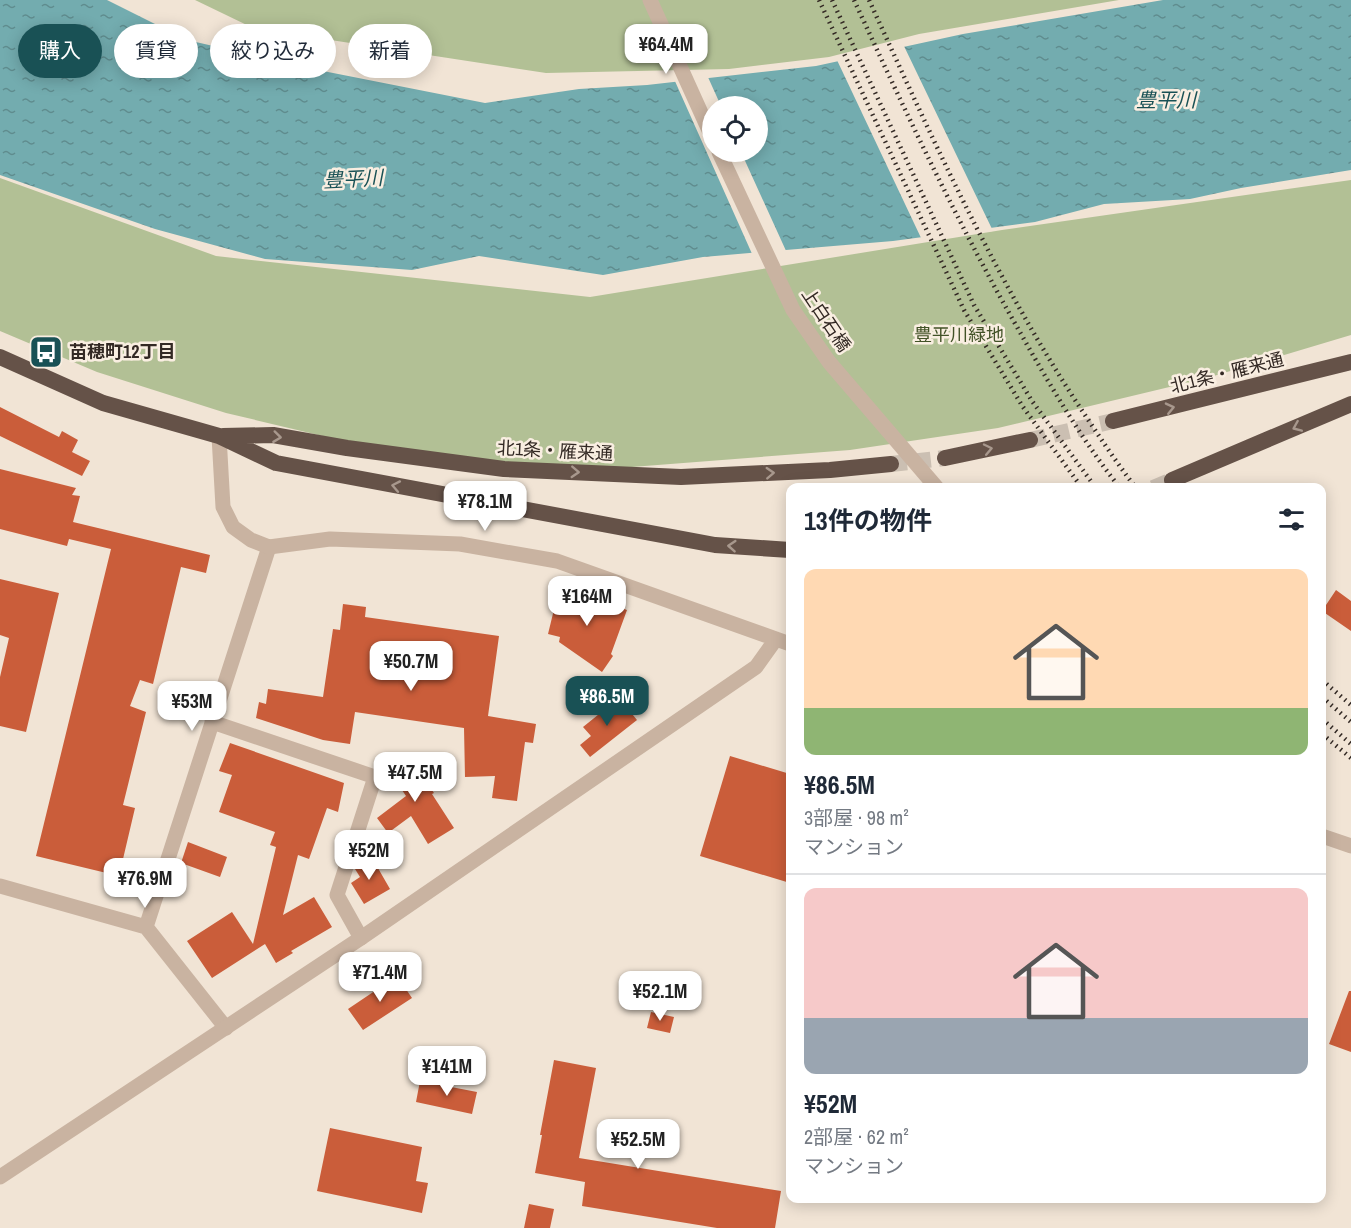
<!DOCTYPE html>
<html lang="ja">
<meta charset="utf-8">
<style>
:root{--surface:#fff;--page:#f6f6f7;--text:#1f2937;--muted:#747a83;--line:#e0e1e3;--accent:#195155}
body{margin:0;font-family:"Archivo Narrow","Noto Sans JP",sans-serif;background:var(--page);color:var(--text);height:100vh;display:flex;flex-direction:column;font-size:22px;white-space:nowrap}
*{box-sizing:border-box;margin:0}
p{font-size:20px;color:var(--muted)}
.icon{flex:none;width:33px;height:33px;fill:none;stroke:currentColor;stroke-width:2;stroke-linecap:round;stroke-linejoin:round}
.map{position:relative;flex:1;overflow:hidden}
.panel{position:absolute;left:786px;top:483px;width:540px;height:720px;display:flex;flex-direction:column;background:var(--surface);border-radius:12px;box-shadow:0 3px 15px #0003}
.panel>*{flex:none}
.hud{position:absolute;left:18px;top:24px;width:570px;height:54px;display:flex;gap:12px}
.tools{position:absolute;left:702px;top:96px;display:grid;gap:12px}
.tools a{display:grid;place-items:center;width:66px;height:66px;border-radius:50%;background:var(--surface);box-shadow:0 3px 15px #0003;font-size:30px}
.price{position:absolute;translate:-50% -51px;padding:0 14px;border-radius:12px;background:#fff;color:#222;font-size:20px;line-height:39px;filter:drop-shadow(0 2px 3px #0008)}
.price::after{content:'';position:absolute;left:50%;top:36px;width:18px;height:14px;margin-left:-9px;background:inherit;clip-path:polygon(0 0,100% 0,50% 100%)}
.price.selected{background:var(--accent);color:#fff}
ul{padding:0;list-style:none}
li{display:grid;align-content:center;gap:12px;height:318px;padding:0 18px}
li+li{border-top:2px solid var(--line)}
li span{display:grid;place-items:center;height:186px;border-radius:12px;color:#555}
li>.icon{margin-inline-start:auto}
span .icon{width:108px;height:108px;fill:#fffc;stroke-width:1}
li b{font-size:26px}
h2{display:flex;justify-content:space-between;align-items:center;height:72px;padding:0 18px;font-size:26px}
.tag{padding:0 21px;border-radius:27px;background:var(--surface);box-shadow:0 3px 15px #0003;font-size:21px;line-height:54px}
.tag.selected{background:var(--accent);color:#fff}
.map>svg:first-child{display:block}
.green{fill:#b2c095}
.water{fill:url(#water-ripples);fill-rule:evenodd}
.pier{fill:#f1e4d5}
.building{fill:#ca5d3a}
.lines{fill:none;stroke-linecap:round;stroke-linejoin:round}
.trunk-tunnel{stroke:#cbbfb2;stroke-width:16;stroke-dasharray:16 8;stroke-linecap:butt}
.minor{stroke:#c9b3a1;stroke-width:15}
.tertiary{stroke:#c9b3a1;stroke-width:15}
.trunk{stroke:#655248;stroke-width:16}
.rail{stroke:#332924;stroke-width:4.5;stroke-dasharray:1.5 4.5;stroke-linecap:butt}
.oneway{stroke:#a8988d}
.labels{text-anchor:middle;stroke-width:5;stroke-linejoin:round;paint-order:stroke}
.street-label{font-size:18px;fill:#332924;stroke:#f9eee1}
.park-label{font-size:18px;fill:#425227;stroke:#f9eee1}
.poi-label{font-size:18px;font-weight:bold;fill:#332924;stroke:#f9eee1;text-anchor:start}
.water-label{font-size:20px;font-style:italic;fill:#195155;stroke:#f9eee1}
</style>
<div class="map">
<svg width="1351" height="1228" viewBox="0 0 1351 1228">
<defs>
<pattern id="water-ripples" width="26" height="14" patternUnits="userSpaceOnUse" patternTransform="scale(1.5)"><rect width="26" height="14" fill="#73acaf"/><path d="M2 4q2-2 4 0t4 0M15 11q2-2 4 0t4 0" fill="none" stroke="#5f8c8e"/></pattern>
</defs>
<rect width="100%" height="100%" fill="#f1e4d5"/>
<path class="green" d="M 195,0 L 1119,0 L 919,34 L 829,57 L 729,69 L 546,73 L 253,28 Z
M 0,178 L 216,256 L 590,297 L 1002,230 L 1351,180 L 1351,335 L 1207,378 L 998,428 L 850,450 L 606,469 L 445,465 L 226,413 L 97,372 L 0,331 Z"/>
<path class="water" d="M 0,0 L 107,0 L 187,40 L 323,71 L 485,103 L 579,89 L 647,85 L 816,66 L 963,34 L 1163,0 L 1351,0 L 1351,170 L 1241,188 L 1190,199 L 1104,204 L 1035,222 L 893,241 L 703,257 L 603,275 L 479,256 L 412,270 L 265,259 L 155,229 L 0,175 ZM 712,106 L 758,106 L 758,152 L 712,152 Z"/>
<path class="pier" d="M 903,44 L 993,231 L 922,240 L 836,58 Z
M 707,75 L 721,106 L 712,106 L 712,152 L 741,152 L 787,253 L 753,256 L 674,79 Z"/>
<path class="building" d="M 0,407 L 59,437 L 62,431 L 78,440 L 72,452 L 90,461 L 82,476 L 0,436 Z
M 0,469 L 76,488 L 72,495 L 80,496 L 73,522 L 210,555 L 206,573 L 181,567 L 153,684 L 140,680 L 130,706 L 146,712 L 123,805 L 135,808 L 119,876 L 36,856 L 111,549 L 69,539 L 67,546 L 0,529 Z
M 0,579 L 59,593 L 26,732 L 0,726 L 0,677 L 9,638 L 0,635 Z
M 559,589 L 591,597 L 627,610 L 611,654 L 613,656 L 602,672 L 559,642 L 560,637 L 548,634 Z
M 1336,590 L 1351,601 L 1351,631 L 1322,611 Z
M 343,604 L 366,607 L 365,617 L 499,636 L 488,716 L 536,724 L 533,743 L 525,742 L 517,801 L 492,798 L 495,776 L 465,777 L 464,728 L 355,712 L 350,744 L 323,740 L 256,718 L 259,702 L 266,704 L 268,689 L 323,697 L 333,629 L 340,630 Z
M 619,698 L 637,720 L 590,757 L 580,745 L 591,736 L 583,727 Z
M 230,743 L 344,783 L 338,812 L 327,808 L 309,859 L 298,855 L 283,915 L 314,897 L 332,927 L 291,951 L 293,953 L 276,963 L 265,944 L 212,978 L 187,941 L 232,912 L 253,944 L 276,847 L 270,845 L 275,832 L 219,812 L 232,775 L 219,771 Z
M 406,753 L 434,793 L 432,794 L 454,828 L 428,844 L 411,816 L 388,833 L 377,818 L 406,796 L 386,766 Z
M 730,756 L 790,774 L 790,883 L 700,856 Z
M 188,842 L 227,857 L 220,877 L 181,863 Z
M 371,856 L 390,889 L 364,904 L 351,883 L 360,877 L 355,869 L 357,865 Z
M 397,976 L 412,998 L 363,1030 L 348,1009 Z
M 1349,991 L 1351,991 L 1351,1052 L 1329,1044 Z
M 651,1012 L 674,1017 L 670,1033 L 647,1028 Z
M 554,1060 L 596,1068 L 579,1158 L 781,1191 L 775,1228 L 717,1228 L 582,1206 L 585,1182 L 535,1173 L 542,1135 L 540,1135 Z
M 420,1081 L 477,1092 L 472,1114 L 416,1102 Z
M 330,1128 L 422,1147 L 416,1181 L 428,1183 L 422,1213 L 317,1191 Z
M 529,1204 L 554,1209 L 550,1228 L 524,1228 Z"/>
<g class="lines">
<path class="trunk-tunnel" d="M 1030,440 L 1113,421
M 891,464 L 945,458
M 1153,488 L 1172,480"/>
<path class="minor" d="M 212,722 L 375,777 L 337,895 L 361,938
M 0,886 L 146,927 L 226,1028
M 146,927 L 269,547"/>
<path class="tertiary" d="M 650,0 L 712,137
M 719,152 L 793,310 L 829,362 L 937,488
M 219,436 L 223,507 L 233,527 L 251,540 L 269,547 L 330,539 L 460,544 L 557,561 L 790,644
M 1322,836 L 1351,846
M 0,1177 L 361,938 L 756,667 L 776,639"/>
<path class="trunk" d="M 0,357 L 103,403 L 219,436 L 276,463 L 715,545 L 790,550
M 1113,421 L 1351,362
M 223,436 L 273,435 L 347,448 L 504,469 L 681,477 L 830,470 L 891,464
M 945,458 L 1030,440
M 1172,480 L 1351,404"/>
<path class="rail" d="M 819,0 L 964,310 L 1023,407 L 1082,488
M 832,0 L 974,305 L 1032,401 L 1096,488
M 854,0 C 906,113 959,226 1021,334 C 1051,387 1082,440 1120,488
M 869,0 C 933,140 996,281 1081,409 C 1099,436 1116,462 1136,488
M 1322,680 L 1351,705
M 1322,697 L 1351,722
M 1322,719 L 1351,744
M 1322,734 L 1351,758"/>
</g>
<defs><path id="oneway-chevron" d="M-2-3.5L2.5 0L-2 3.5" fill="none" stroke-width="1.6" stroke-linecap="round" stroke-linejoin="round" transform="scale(1.5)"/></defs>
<g class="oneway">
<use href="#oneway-chevron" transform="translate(1170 408) rotate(-13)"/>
<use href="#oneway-chevron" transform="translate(1297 427) rotate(157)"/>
<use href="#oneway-chevron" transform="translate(277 437) rotate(7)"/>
<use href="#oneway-chevron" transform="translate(988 449) rotate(-12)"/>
<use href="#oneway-chevron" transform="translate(575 472) rotate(3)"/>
<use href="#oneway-chevron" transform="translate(770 473) rotate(-3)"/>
<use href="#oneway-chevron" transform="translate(396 486) rotate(-169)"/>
<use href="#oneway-chevron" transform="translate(732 546) rotate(-176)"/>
</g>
<defs>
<symbol id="bus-square" viewBox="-11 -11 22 22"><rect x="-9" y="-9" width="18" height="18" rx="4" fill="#195155" stroke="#f9eee1"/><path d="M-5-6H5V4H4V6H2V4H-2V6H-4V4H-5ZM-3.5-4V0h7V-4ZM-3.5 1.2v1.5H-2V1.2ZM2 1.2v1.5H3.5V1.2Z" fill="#fff"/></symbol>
</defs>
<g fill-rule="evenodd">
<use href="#bus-square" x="27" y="333" width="38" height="38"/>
</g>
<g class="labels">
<g class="street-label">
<text transform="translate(826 320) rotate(56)" y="6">上白石橋</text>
<text transform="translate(1227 373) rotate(-14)" y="6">北1条・雁来通</text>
<text transform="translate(555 451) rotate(3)" y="6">北1条・雁来通</text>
</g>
<g class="park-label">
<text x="959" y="341">豊平川緑地</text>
</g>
<g class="poi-label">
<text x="69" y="358">苗穂町12丁目</text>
</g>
<g class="water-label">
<text x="1166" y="107">豊平川</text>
<text transform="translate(353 179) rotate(-3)" y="7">豊平川</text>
</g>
</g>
</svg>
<div class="tools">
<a><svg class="icon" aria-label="locate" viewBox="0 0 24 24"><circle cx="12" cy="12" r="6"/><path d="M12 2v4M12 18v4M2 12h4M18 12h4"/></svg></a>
</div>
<b class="price" style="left:666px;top:75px">¥64.4M</b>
<b class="price" style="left:485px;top:532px">¥78.1M</b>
<b class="price" style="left:587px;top:627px">¥164M</b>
<b class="price" style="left:411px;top:692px">¥50.7M</b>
<b class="price selected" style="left:607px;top:727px">¥86.5M</b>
<b class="price" style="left:192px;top:732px">¥53M</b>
<b class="price" style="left:415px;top:803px">¥47.5M</b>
<b class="price" style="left:369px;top:881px">¥52M</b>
<b class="price" style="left:145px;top:909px">¥76.9M</b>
<b class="price" style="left:380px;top:1003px">¥71.4M</b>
<b class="price" style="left:660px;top:1022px">¥52.1M</b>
<b class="price" style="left:447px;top:1097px">¥141M</b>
<b class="price" style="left:638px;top:1170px">¥52.5M</b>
<div class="hud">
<a class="tag selected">購入</a>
<a class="tag">賃貸</a>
<a class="tag">絞り込み</a>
<a class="tag">新着</a>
</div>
<section class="panel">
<h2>13件の物件<svg class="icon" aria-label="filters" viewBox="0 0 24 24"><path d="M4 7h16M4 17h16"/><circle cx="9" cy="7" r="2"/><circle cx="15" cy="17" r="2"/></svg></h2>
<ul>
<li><span style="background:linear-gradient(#ffd9b3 75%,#8fb573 0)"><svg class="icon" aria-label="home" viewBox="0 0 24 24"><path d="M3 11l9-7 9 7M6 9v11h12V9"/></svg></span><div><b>¥86.5M</b><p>3部屋 · 98 m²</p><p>マンション</p></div></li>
<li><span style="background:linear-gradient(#f6c9c9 70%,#9aa5b1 0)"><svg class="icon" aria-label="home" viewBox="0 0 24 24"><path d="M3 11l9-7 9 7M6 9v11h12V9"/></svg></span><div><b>¥52M</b><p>2部屋 · 62 m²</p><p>マンション</p></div></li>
</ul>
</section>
</div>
